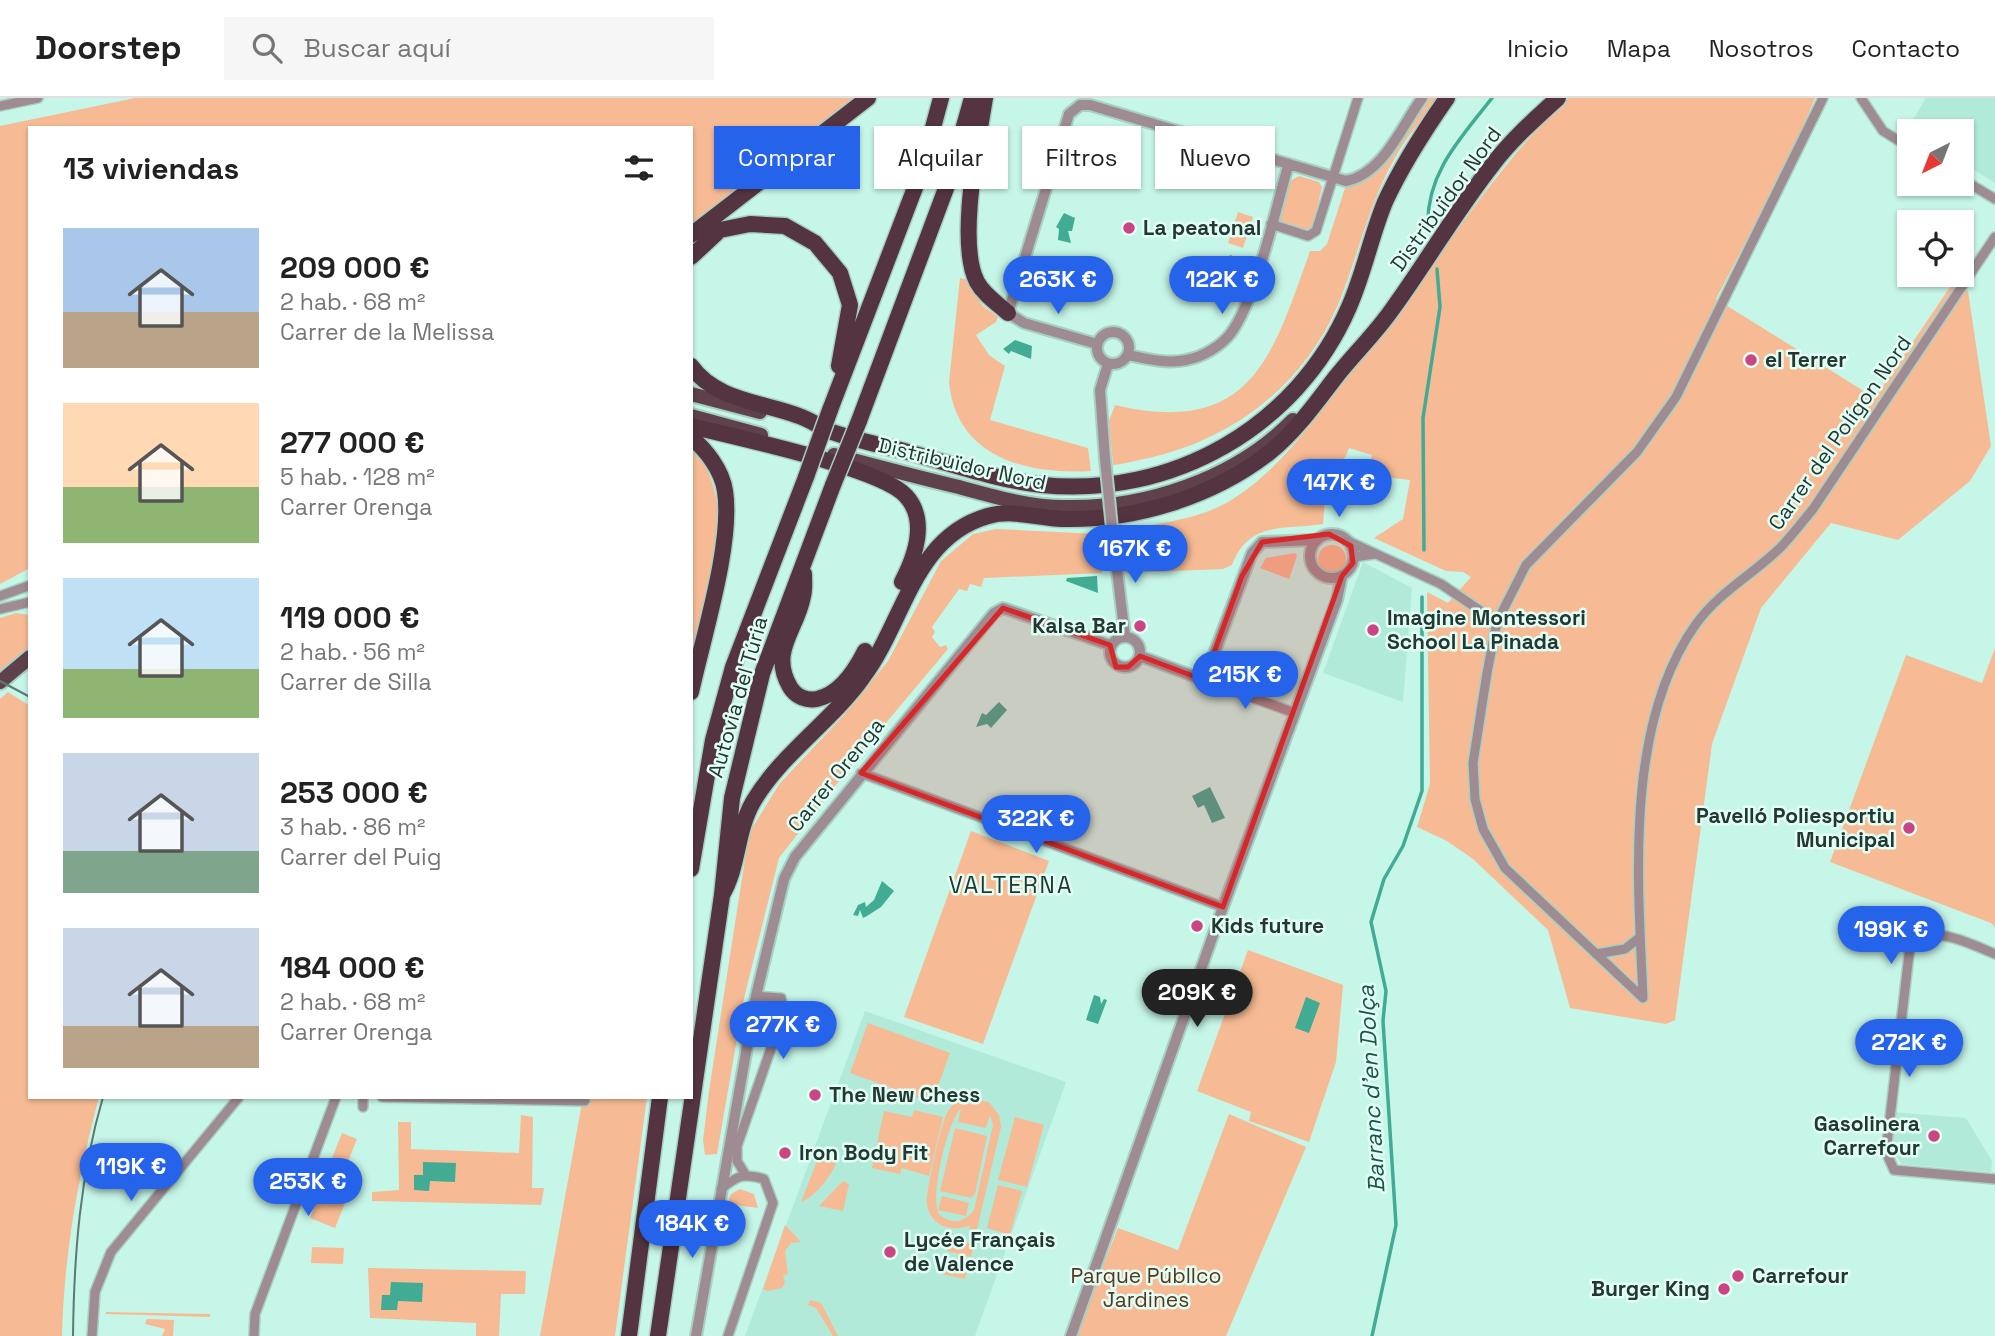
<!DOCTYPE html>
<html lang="es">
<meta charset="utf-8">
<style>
:root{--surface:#fff;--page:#f6f6f6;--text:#222;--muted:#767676;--line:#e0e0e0;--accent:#2563eb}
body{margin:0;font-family:"Space Grotesk",sans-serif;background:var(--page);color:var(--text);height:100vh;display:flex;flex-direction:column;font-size:26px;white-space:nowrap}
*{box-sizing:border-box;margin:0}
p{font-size:23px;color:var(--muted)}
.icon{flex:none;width:38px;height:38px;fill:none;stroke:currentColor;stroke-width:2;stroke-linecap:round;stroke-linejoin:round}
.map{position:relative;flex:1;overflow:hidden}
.sheet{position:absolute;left:28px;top:28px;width:665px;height:973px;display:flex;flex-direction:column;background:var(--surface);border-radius:0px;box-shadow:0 2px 5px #0004}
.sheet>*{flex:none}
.guide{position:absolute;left:714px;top:28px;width:665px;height:63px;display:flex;gap:14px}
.needle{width:46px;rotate:222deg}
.buttons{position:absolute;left:1897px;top:21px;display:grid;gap:14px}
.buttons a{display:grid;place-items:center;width:77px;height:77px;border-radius:0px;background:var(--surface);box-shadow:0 2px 5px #0004;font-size:35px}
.price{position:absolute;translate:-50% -60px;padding:0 16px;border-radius:24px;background:var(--accent);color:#fff;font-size:23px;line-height:46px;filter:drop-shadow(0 2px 4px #0008)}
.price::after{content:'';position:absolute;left:50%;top:42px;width:21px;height:16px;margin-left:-10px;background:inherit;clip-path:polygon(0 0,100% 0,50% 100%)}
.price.selected{background:#222;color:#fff}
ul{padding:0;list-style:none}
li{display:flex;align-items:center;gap:21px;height:175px;padding:0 35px}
li span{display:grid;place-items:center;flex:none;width:196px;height:140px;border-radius:0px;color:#555}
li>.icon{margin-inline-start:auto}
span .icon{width:84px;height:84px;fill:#fffc;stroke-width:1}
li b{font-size:30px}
h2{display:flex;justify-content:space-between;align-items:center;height:84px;padding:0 35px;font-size:30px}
.chip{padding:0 24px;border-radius:0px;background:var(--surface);box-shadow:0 2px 5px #0004;font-size:24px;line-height:63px}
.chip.selected{background:var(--accent);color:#fff}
header{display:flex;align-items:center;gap:42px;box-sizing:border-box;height:98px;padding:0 35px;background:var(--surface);border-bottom:2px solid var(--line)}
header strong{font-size:33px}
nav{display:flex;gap:38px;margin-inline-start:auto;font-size:24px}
.search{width:490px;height:63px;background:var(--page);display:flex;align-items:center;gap:18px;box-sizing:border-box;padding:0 24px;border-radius:0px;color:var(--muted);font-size:26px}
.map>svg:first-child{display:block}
.built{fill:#b1ead9}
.green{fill:#f6bb94;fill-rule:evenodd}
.water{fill:#41ab93}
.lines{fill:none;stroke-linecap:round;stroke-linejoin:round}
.stream{stroke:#41ab93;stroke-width:3.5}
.minor-casing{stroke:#a6d0c4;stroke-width:12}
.tertiary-casing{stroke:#a6d0c4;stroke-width:14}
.primary-casing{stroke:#a6d0c4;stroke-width:18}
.trunk-casing{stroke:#a6d0c4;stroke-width:19}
.minor{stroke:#9f8c93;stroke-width:9}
.tertiary{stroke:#9f8c93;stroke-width:10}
.primary{stroke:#5f414c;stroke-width:14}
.trunk{stroke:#543440;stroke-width:16}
.tram{stroke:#5d7a72;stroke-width:2}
.tertiary-bridge-casing{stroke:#a6d0c4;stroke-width:14;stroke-linecap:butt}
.trunk-bridge-casing{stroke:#a6d0c4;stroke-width:19;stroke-linecap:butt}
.tertiary-bridge{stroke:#9f8c93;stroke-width:10}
.trunk-bridge{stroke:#543440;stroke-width:16}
.marked{fill:#d62828;fill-opacity:0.2;stroke:#d62828;stroke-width:5;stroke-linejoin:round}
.poi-dot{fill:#cb4483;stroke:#e2fff6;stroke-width:2.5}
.labels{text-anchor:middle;stroke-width:5;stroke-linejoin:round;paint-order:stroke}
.street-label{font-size:21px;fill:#243732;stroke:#e2fff6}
.poi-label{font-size:21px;font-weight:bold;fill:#243732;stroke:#e2fff6;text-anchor:start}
.park-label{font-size:21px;fill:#58351b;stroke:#e2fff6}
.neighbourhood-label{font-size:23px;letter-spacing:2px;fill:#243732;stroke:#e2fff6}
.water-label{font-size:23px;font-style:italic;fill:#1b5548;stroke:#e2fff6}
</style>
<header>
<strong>Doorstep</strong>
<div class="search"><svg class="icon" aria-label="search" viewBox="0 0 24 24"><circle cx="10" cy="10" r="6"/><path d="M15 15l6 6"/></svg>Buscar aquí</div>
<nav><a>Inicio</a><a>Mapa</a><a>Nosotros</a><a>Contacto</a></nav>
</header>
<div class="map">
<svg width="1995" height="1238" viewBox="0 0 1995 1238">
<rect width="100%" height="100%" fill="#c6f6e8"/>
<path class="built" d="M 1926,0 L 1995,0 L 1995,85 L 1962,64 L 1962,33 L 1914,33 L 1908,30 Z
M 1363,464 L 1412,490 L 1403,604 L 1323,575 Z
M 865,913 L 1066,984 L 975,1238 L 745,1238 Z
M 1892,1014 L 1966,1020 L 1992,1063 L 1991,1074 L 1902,1066 L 1889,1050 Z"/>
<path class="green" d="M 135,0 L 856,0 L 691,127 L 691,30 L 30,30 L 30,470 L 0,486 L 0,28 Z
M 1427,0 L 1440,0 C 1424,19 1407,38 1395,60 C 1368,106 1358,160 1337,209 C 1302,288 1233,341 1149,360 C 1137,362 1125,366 1113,367 L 1109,323 L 1115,307 C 1251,339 1272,260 1310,153 L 1320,153 L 1327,146 L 1345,90 C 1387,77 1401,32 1427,0 Z
M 1568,0 L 1815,0 L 1791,57 L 1716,201 L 1875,300 L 1954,183 L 1968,193 L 1991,348 L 1970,383 L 1898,442 L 1831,425 L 1761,510 L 1712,646 L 1675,922 L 1666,926 L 1570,910 L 1548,832 L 1473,761 L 1447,743 L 1417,729 L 1430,686 L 1427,494 L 1448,505 L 1471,479 L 1463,474 L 1446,473 L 1374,440 L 1403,421 L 1410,382 L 1367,377 L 1372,357 L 1349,350 L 1346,358 L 1327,377 L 1323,426 C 1282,432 1249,423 1232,467 L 1223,471 L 1125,475 L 1120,432 C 1155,426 1197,422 1228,404 C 1276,376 1311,326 1344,282 C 1363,258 1384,237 1401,212 C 1454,138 1502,62 1568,0 Z
M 1299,78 L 1319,84 L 1322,89 L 1313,128 L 1307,133 L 1283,127 L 1279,119 L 1290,83 Z
M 1238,114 L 1253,119 L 1243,150 L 1228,145 Z
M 960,180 L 965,181 L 983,208 L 998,219 L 996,224 L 976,237 L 989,257 L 1005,268 L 990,322 L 1088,350 L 1091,373 C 1026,377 956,359 949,284 Z
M 691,346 C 744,411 706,486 691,558 Z
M 996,431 L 1098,436 L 1102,475 L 984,480 L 981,489 L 970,486 L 967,493 L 959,491 L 932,529 L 935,534 L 932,539 L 940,549 L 946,547 L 948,551 L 864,651 L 779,760 L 744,900 L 717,1056 L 705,1057 L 703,1042 L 709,993 L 749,735 L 780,685 L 844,617 L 888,563 L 941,463 L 973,436 Z
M1318 461a14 14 0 1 1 28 0a14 14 0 1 1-28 0Z
M 1295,455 L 1297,458 L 1289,481 L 1260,470 L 1266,460 Z
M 16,515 L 30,517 L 30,549 L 0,572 L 0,520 Z
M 1995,550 L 1995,829 L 1991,825 L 1830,764 L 1906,557 L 1982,585 Z
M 8,594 L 30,608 L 30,999 L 99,999 C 78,1078 64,1157 62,1238 L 0,1238 L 0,601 Z
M 971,733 L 1049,763 L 983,946 L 904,919 Z
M 1248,852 L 1343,887 L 1336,964 L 1309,1044 L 1249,1023 L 1251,1014 L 1197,993 Z
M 868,925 L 950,955 L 932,1005 L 850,975 Z
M 583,999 L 647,999 L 615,1238 L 540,1238 Z
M 964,999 L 989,1004 L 999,1017 L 1001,1029 L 976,1135 L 969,1134 L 970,1127 C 951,1136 927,1126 927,1103 C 927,1089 941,1024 948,1013 C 952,1006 958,1003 964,999 ZM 961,1010 L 958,1024 L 986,1030 L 990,1017 L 993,1027 L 974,1112 C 964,1125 951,1127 939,1116 C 929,1101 948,1022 961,1010 Z
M 914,1012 L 943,1019 L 929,1078 L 902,1070 L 900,1076 L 872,1070 L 884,1013 L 912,1019 Z
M 1229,1016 L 1306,1049 L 1226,1238 L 1075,1238 L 1118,1130 L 1178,1152 Z
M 521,1017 L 533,1019 L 532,1090 L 544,1090 L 541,1107 L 372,1103 L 372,1094 L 399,1092 L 398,1024 L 411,1024 L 411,1051 L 519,1055 Z
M 1015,1019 L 1044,1027 L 1027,1089 L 998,1082 Z
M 955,1030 L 987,1038 L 975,1096 L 971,1100 L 940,1093 Z
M 342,1035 L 357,1041 L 345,1071 L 330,1065 Z
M 826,1050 L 835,1051 L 838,1060 C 833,1077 816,1098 801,1104 L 820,1055 Z
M 330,1068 L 356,1078 L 335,1130 L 310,1120 Z
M 843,1083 L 849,1086 L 843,1113 L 819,1108 Z
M 998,1087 L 1022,1093 L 1010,1137 L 987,1130 Z
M 740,1091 L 754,1096 L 758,1110 L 727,1106 L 731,1096 Z
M 942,1098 L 969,1105 L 966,1118 L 938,1112 Z
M 785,1127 L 801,1144 L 791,1145 L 785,1153 L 788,1176 L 783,1178 L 785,1185 L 782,1190 L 768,1193 L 763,1191 Z
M 949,1140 L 974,1146 L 971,1159 L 947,1153 Z
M 312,1149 L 344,1150 L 343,1166 L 311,1165 Z
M 944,1162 L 968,1168 L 965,1181 L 942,1176 Z
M 368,1170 L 526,1173 L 525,1196 L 501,1196 L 499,1238 L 476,1238 L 476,1225 L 370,1220 Z
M 810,1202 L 821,1205 L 838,1238 L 833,1238 L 816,1210 L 808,1207 Z
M 106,1214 L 210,1216 L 210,1219 L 106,1216 Z
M 147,1221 L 174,1222 L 173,1238 L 162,1238 L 165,1231 L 145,1226 Z"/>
<path class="water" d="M 1064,115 L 1075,120 L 1072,133 L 1068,133 L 1071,145 L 1058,142 L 1059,131 L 1056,129 Z
M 1230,157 L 1240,161 L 1233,185 L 1222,182 Z
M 1015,242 L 1032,248 L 1031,261 L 1011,253 L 1009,256 L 1003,251 Z
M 1097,478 L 1098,495 L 1066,483 L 1067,480 Z
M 999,604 L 1007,612 L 991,630 L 987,626 L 976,629 L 982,615 L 986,617 Z
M 1210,689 L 1225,720 L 1212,725 L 1204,707 L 1198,710 L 1192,698 Z
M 882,783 L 894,793 L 881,809 L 867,818 L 863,820 L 860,812 L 858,818 L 853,817 L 858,807 L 865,804 L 866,809 L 874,802 Z
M 1094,897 L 1100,899 L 1101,906 L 1104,901 L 1107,902 L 1098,926 L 1086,922 Z
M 1306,899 L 1320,905 L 1309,935 L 1295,930 Z
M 423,1064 L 456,1065 L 455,1084 L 430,1083 L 429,1093 L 414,1092 L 414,1077 L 423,1077 Z
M 391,1184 L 423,1185 L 422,1204 L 398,1203 L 397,1212 L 381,1212 L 382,1197 L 390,1197 Z"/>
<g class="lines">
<path class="stream" d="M 1428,128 C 1426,75 1461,40 1492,0
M 1424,452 L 1423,320 L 1440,209 L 1437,171
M 1372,1238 L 1396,1127 L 1383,923 L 1386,893 L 1371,824 L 1384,781 L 1403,748 L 1422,693 L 1422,499"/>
<defs>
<path id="minor" d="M 1861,0 L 1883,33 L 1909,49
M 0,8 L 38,0
M 1962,81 L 1995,101
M 1271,126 L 1308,138 L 1316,133 L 1358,0
M 1348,443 L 1441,486 L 1497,524
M 1354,459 L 1375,456
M 0,498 L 28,488
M 0,511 L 30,504
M 1204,582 L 1295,615
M 861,675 L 1223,809
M 1596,856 L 1625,851 L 1640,839
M 1995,856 C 1970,846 1931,824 1910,848 L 1886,1054 L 1894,1072 L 1995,1081
M 1643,900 L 1505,770 L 1483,731 L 1475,701 L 1473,665 L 1487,575 L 1497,524 L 1526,467 L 1637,354 L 1676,299 L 1823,0
M 1643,900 C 1638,783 1624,627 1696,526 C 1720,493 1754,476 1782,448 C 1793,436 1803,423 1813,411 L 1995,139
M 382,999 L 585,1003
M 363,1009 L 363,999
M 745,1076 L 737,1063 L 737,1048 L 784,913 L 781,900 L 756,898
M 721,1091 C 738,1077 744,1075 764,1081 L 773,1105 L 728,1238
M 92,1238 L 95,1194 L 111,1154 L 239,999
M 254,1238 L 255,1216 L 336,999"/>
<path id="tertiary" d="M1097 250a16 16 0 1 1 32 0a16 16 0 1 1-32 0Z
M 1097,246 L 1024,225 L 1008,215 L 1069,16 L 1080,7 L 1090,7 L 1346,83 C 1383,76 1401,29 1422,0
M 1128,257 C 1147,261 1166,266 1186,262 C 1203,259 1221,248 1231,235 C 1256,201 1276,110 1288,68
M 1105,361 L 1100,292 L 1108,266
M1310 458a22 22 0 1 1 44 0a22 22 0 1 1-44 0Z
M 1113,440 L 1125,538
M1110 554a15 15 0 1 1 30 0a15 15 0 1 1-30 0Z
M 1140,558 L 1204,582 L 1252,455 L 1262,444 L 1317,442
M 696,1238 L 756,898 L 784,781 L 795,759 L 994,515 L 1003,510 L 1110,547
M 1071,1238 L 1223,809 L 1337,502 L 1342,478"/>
<path id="primary" d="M 691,296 L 760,314
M 691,318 L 761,337
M 834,357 C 876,368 917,379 959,389 C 992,398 1029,409 1064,409 C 1145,411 1235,381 1293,322
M 0,584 L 30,559"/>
<path id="trunk" d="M 985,0 C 978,44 957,145 977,184 C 984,197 998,206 1008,215
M 691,137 L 868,0
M 691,159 L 720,132 L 750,126 L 785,128 L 815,145 L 840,175 L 850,207 L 839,268
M 691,268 C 716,303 762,304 799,318 C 811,322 821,330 832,334 C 855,342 880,347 904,353 C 949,365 996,382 1042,387 C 1172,400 1297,329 1349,209 C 1364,175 1371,138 1385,104 C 1402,67 1424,33 1447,0
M 830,312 L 921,74 L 941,0
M 859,323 L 948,85 L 972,0
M 691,328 C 734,339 882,370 906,398 C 928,422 915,459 902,484
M 691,339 C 706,352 722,372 725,393 C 733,445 703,539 691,594
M 804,476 C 804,483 805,491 803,498 C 797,532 769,553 790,589 C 796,599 807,603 817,601 C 840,596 855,573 865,553
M 691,771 L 713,642 L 733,569 L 806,379
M 722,797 C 739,768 736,734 753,704 C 781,656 831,624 863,579 C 904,525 913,439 988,418 C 1012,411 1038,420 1062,421 C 1134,423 1213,399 1270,354 C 1296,333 1315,306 1335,280 C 1353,257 1374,237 1391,213 C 1426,165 1456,113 1493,66 C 1512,41 1535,21 1558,0
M 629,1238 L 660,999
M 658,1238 L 722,797 L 732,700 L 762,576 L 833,387"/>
</defs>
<use href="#minor" class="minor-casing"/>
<use href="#tertiary" class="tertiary-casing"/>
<use href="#primary" class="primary-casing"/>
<use href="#trunk" class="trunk-casing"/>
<use href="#minor" class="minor"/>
<use href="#tertiary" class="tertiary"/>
<use href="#primary" class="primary"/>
<use href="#trunk" class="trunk"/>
<path class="tram" d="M 0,583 L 30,599
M 73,1238 C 74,1156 80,1078 103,999"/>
<defs>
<path id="tertiary-bridge" d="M 1105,361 L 1113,440"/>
<path id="trunk-bridge" d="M 806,379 L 830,312
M 833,387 L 859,323"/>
</defs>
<use href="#tertiary-bridge" class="tertiary-bridge-casing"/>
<use href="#trunk-bridge" class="trunk-bridge-casing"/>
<use href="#tertiary-bridge" class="tertiary-bridge"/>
<use href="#trunk-bridge" class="trunk-bridge"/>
</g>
<path class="marked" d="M 1329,436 L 1351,448 L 1353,465 L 1342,478 L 1223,809 L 861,675 L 1003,510 L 1110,547 L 1116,569 L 1128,569 L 1140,558 L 1204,582 L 1242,478 L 1262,444 Z"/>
<g class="poi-dot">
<circle cx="1129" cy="130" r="7"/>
<circle cx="1751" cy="262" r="7"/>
<circle cx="1140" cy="528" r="7"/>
<circle cx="1373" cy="532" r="7"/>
<circle cx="1909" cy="730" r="7"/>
<circle cx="1197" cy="828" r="7"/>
<circle cx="815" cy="997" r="7"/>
<circle cx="1934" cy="1038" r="7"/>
<circle cx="785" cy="1055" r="7"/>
<circle cx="890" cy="1154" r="7"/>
<circle cx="1738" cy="1178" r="7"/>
<circle cx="1724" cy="1191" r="7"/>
</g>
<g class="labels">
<g class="street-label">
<text transform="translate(1446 101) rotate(-54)" y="7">Distribuïdor Nord</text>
<text transform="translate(1840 335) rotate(-55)" y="7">Carrer del Polígon Nord</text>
<text transform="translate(962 366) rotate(13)" y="7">Distribuïdor Nord</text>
<text transform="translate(738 599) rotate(-74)" y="7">Autovia del Túria</text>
<text transform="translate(836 677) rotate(-51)" y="7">Carrer Orenga</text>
</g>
<g class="poi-label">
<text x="1143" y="137">La peatonal</text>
<text x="1765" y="269">el Terrer</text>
<text x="1387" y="527">Imagine Montessori<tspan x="1387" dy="24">School La Pinada</tspan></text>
<text x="1126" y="535" text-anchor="end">Kalsa Bar</text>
<text x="1895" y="725" text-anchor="end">Pavelló Poliesportiu<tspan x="1895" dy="24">Municipal</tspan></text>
<text x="1211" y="835">Kids future</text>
<text x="829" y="1004">The New Chess</text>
<text x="1920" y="1033" text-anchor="end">Gasolinera<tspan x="1920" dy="24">Carrefour</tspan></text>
<text x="799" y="1062">Iron Body Fit</text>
<text x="904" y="1149">Lycée Français<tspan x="904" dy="24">de Valence</tspan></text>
<text x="1752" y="1185">Carrefour</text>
<text x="1710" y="1198" text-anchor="end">Burger King</text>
</g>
<g class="park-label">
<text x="1146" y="1185">Parque PúblIco<tspan x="1146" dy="24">Jardines</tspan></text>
</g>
<g class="neighbourhood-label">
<text x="1011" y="795">VALTERNA</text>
</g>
<g class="water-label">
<text transform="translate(1371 991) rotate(-93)" y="8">Barranc d'en Dolça</text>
</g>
</g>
</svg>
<div class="buttons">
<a><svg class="needle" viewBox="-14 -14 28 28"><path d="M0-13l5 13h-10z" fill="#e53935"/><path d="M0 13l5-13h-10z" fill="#767676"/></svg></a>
<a><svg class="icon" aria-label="locate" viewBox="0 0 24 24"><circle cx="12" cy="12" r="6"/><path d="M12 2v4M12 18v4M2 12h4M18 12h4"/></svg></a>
</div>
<b class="price" style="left:1058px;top:218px">263K €</b>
<b class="price" style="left:1222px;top:218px">122K €</b>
<b class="price" style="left:1339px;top:421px">147K €</b>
<b class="price" style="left:1135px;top:487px">167K €</b>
<b class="price" style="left:1245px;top:613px">215K €</b>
<b class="price" style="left:1036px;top:757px">322K €</b>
<b class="price" style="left:1891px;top:868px">199K €</b>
<b class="price selected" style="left:1197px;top:931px">209K €</b>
<b class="price" style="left:783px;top:963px">277K €</b>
<b class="price" style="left:1909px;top:981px">272K €</b>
<b class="price" style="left:131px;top:1105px">119K €</b>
<b class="price" style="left:308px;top:1120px">253K €</b>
<b class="price" style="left:692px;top:1162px">184K €</b>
<div class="guide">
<a class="chip selected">Comprar</a>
<a class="chip">Alquilar</a>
<a class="chip">Filtros</a>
<a class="chip">Nuevo</a>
</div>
<section class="sheet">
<h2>13 viviendas<svg class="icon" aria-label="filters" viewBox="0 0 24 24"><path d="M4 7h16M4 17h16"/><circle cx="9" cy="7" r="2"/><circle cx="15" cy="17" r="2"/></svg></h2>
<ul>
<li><span style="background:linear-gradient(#a9c7e8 60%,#b9a48a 0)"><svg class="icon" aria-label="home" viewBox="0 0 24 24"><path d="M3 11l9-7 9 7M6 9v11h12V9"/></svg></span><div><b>209 000 €</b><p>2 hab. · 68 m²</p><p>Carrer de la Melissa</p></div></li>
<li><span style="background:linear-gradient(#ffd9b3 60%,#8fb573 0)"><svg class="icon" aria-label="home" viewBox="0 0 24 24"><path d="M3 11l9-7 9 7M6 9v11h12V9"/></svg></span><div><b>277 000 €</b><p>5 hab. · 128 m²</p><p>Carrer Orenga</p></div></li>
<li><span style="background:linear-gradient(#bfe0f5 65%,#8fb573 0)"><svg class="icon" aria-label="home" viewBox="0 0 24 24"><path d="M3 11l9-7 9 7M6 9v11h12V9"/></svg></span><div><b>119 000 €</b><p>2 hab. · 56 m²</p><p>Carrer de Silla</p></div></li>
<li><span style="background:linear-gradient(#c9d6e8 70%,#7fa58c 0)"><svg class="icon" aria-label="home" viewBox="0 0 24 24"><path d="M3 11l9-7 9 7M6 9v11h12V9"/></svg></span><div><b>253 000 €</b><p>3 hab. · 86 m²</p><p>Carrer del Puig</p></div></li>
<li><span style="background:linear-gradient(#c9d6e8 70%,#b9a48a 0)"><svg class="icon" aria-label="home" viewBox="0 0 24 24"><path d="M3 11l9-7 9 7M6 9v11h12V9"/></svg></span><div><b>184 000 €</b><p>2 hab. · 68 m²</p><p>Carrer Orenga</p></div></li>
</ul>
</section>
</div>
